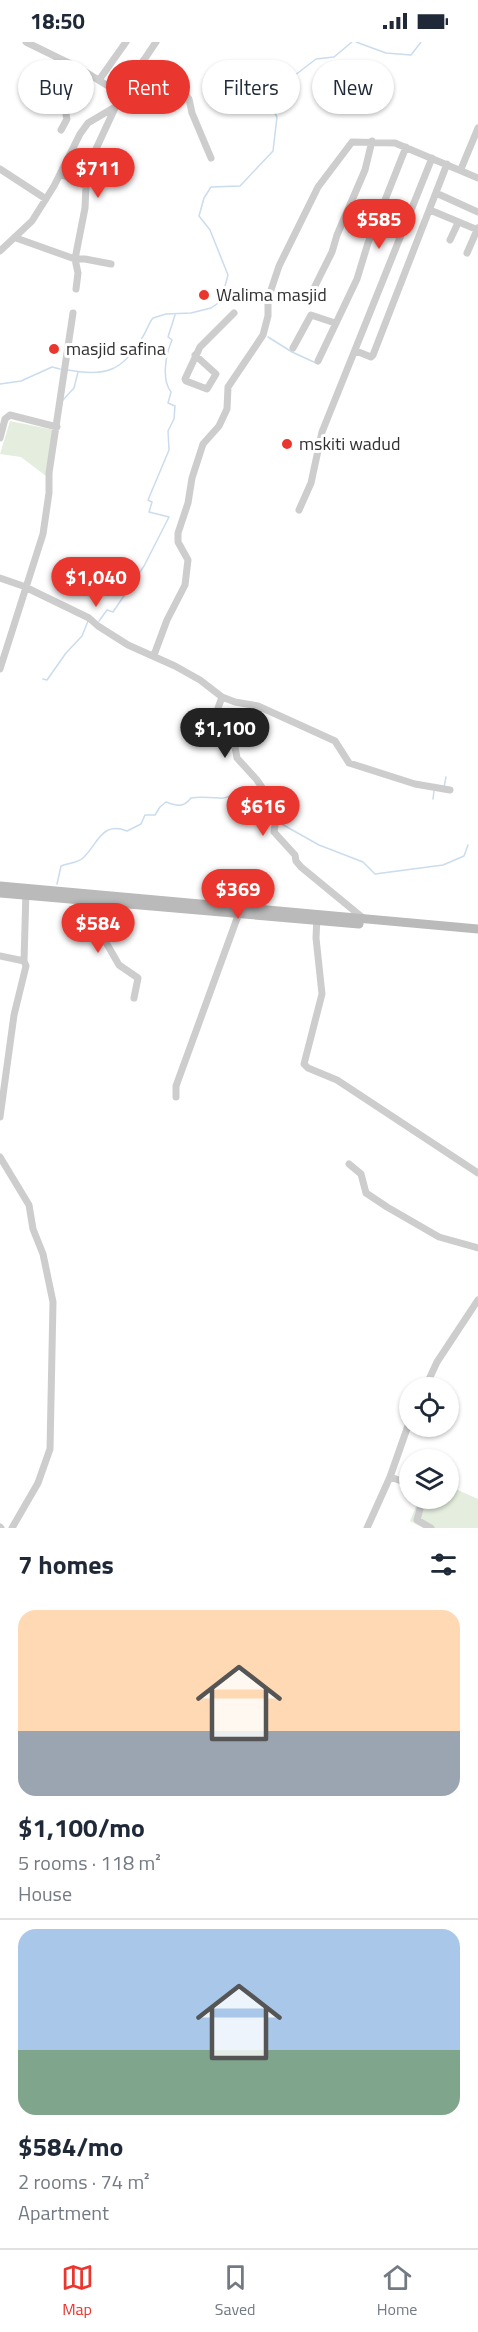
<!DOCTYPE html>
<meta charset="utf-8">
<style>
:root{--surface:#fff;--page:#f6f6f7;--text:#1f2937;--muted:#747a83;--line:#e0e1e3;--accent:#e93730}
body{margin:0;font-family:"Titillium Web",sans-serif;background:var(--page);color:var(--text);height:100vh;display:flex;flex-direction:column;font-size:22px;white-space:nowrap}
*{box-sizing:border-box;margin:0}
p{font-size:20px;color:var(--muted)}
.icon{flex:none;width:33px;height:33px;fill:none;stroke:currentColor;stroke-width:2;stroke-linecap:round;stroke-linejoin:round}
.map{position:relative;height:1486px;overflow:hidden}
.drawer{display:flex;flex-direction:column;background:var(--surface);flex:1}
.drawer>*{flex:none}
.banner{position:absolute;left:18px;top:18px;width:442px;height:54px;display:flex;gap:12px}
.buttons{position:absolute;left:399px;top:1335px;display:grid;gap:12px}
.buttons a{display:grid;place-items:center;width:60px;height:60px;border-radius:50%;background:var(--surface);box-shadow:0 2px 4px #0004;font-size:30px}
.price{position:absolute;translate:-50% -51px;padding:0 14px;border-radius:21px;background:var(--accent);color:#fff;font-size:20px;line-height:39px;filter:drop-shadow(0 2px 3px #0008)}
.price::after{content:'';position:absolute;left:50%;top:36px;width:18px;height:14px;margin-left:-9px;background:inherit;clip-path:polygon(0 0,100% 0,50% 100%)}
.price.active{background:#222;color:#fff}
ul{padding:0;list-style:none}
li{display:grid;align-content:center;gap:12px;height:318px;padding:0 18px}
li+li{border-top:2px solid var(--line)}
li span{display:grid;place-items:center;height:186px;border-radius:18px;color:#555}
li>.icon{margin-inline-start:auto}
span .icon{width:108px;height:108px;fill:#fffc;stroke-width:1}
li b{font-size:26px}
h2{display:flex;justify-content:space-between;align-items:center;height:72px;padding:0 18px;font-size:26px}
.tag{padding:0 21px;border-radius:27px;background:var(--surface);box-shadow:0 2px 4px #0004;font-size:21px;line-height:54px}
.tag.active{background:var(--accent);color:#fff}
.status{display:flex;justify-content:space-between;align-items:center;height:42px;padding:0 30px;background:var(--surface);direction:ltr}
.status svg{height:16px;fill:currentColor}
.tabs{display:flex;justify-content:space-around;align-items:center;height:84px;border-top:2px solid var(--line);background:var(--surface);font-size:16px;color:var(--muted)}
.tabs a{display:grid;justify-items:center;gap:3px}
.tabs .active{color:var(--accent)}
.map>svg:first-child{display:block}
.green{fill:#e4edde}
.lines{fill:none;stroke-linecap:round;stroke-linejoin:round}
.stream{stroke:#cadced;stroke-width:1.5}
.street{stroke:#cdcdcd;stroke-width:7}
.secondary{stroke:#bababa;stroke-width:9}
.poi-dot{fill:#e93730;stroke:#fff;stroke-width:2}
.labels{text-anchor:middle;stroke-width:6;stroke-linejoin:round;paint-order:stroke}
.poi-label{font-size:18px;fill:#303030;stroke:#fff;text-anchor:start}
</style>
<div class="status"><b>18:50</b><svg viewBox="0 0 49 12"><path d="M0 12V9h3v3zM5 12V6h3v6zM10 12V3h3v9zM15 12V0h3v12zM26 1h20v11H26zM47 4h2v5h-2z"/></svg></div>
<div class="map">
<svg width="478" height="1486" viewBox="0 0 478 1486">
<rect width="100%" height="100%" fill="#fff"/>
<path class="green" d="M 10,379 L 54,388 L 46,434 L 21,415 L 0,412 Z
M 449,1444 L 478,1457 L 478,1486 L 423,1486 L 410,1479 L 419,1457 L 448,1456 Z"/>
<g class="lines">
<path class="stream" d="M 356,0 L 386,11 L 411,13 L 421,0
M 268,295 L 292,310 L 316,321
M 68,328 C 105,335 123,329 142,296 C 147,289 148,282 153,276 L 166,272 L 191,271 L 211,266 L 221,259 L 228,233 L 210,188 L 199,174 L 204,156 L 211,145 L 240,144 L 273,109 L 277,75 L 262,50 L 277,39 L 290,37 L 316,17 L 334,15 L 352,0
M 0,342 L 21,339 L 52,325 L 60,327
M 63,358 L 74,346 L 78,330
M 99,579 L 107,568 L 113,570 L 144,524 L 169,475 L 149,470 L 152,460 L 148,458 L 169,408 L 168,389 L 174,377 L 175,364 L 168,361 L 171,350 C 161,337 166,312 172,298 L 168,295 L 175,273
M 43,637 L 47,638 L 66,611 L 82,594 L 88,579
M 444,745 L 446,735
M 433,757 L 434,749
M 278,780 L 319,803 L 363,820 L 375,832 L 443,823 L 464,814 L 468,803
M 57,842 L 61,824 C 68,821 78,821 83,816 C 98,802 101,779 127,789 L 141,782 L 145,773 L 155,773 L 160,765 L 166,760 C 177,764 183,766 191,756 C 201,754 209,756 220,756 C 225,757 229,754 234,753 C 243,751 264,759 268,767"/>
<path class="street" d="M 26,0 L 79,26 L 121,52
M 143,19 L 173,36 L 171,49 L 178,53 L 186,53 L 189,57 L 192,71 L 211,116
M 99,38 L 126,0
M 61,88 L 67,77 C 62,61 75,42 82,28
M 0,127 L 46,157
M 461,127 L 478,86
M 61,132 L 86,144
M 436,151 L 478,170
M 430,168 L 478,188
M 16,196 L 75,217 L 85,217 L 111,222
M 450,198 L 458,181
M 0,209 L 32,179 L 54,144 L 80,92 L 88,81 L 115,65 L 121,52 L 156,0
M 467,211 L 478,186
M 314,246 L 332,210 L 337,193 L 365,128 L 372,99
M 76,247 L 78,231 L 75,217 L 85,166 L 86,144 L 90,131 L 89,122 L 115,66
M 293,306 L 311,273 L 335,281
M 356,309 L 371,315 L 373,313 L 447,122
M 195,313 L 216,332 L 207,347 L 186,339 L 185,337 L 200,305 L 234,271
M 318,319 L 357,237 L 368,201 L 406,105
M 0,396 L 5,377 L 10,373 L 57,385
M 299,468 L 311,441 L 322,390 L 432,116
M 0,536 L 23,544 L 89,576 L 98,584 L 128,603 L 175,624 L 200,638 L 222,655 L 235,660 L 258,664 L 335,699 L 349,721 L 415,742 L 450,748
M 154,613 L 167,578 L 185,543 L 188,518 L 178,500 L 178,491 L 188,461 L 192,436 L 203,402 L 219,384 L 227,367 L 228,345 L 263,293 L 268,274 L 268,257 L 279,224 L 318,145 L 352,100 L 395,101 L 478,136
M 0,627 L 43,492 L 49,451 L 49,431 L 73,271
M 222,655 L 214,677 L 216,684 L 222,695 L 235,705 L 237,716 L 257,738 L 265,750 L 276,777 L 274,790 L 295,813 L 296,819 L 301,825 L 363,876
M 94,860 L 104,897 L 119,923 L 138,936 L 134,956
M 317,874 L 316,896 L 322,952 L 304,1022 L 308,1026 L 337,1038 L 478,1131
M 0,914 L 24,919 L 26,924 L 14,973 L 0,1075
M 24,919 L 26,849
M 176,1055 L 176,1044 L 239,871
M 0,1115 L 29,1163 L 33,1187 L 43,1212 L 53,1260 L 50,1407 L 38,1441 L 12,1486
M 349,1122 L 361,1132 L 366,1151 L 387,1165 L 439,1195 L 478,1206
M 425,1346 L 437,1320 L 478,1258
M 390,1435 L 410,1442
M 423,1456 L 417,1478 L 431,1486
M 0,1485 L 1,1486
M 367,1486 L 390,1435 L 410,1378"/>
<path class="secondary" d="M 0,844 L 478,887
M 0,851 L 359,882"/>
</g>
<g class="poi-dot">
<circle cx="204" cy="253" r="6"/>
<circle cx="54" cy="307" r="6"/>
<circle cx="287" cy="402" r="6"/>
</g>
<g class="labels">
<g class="poi-label">
<text x="216" y="259">Walima masjid</text>
<text x="66" y="313">masjid safina</text>
<text x="299" y="408">mskiti wadud</text>
</g>
</g>
</svg>
<div class="buttons">
<a><svg class="icon" aria-label="locate" viewBox="0 0 24 24"><circle cx="12" cy="12" r="6"/><path d="M12 2v4M12 18v4M2 12h4M18 12h4"/></svg></a>
<a><svg class="icon" aria-label="layers" viewBox="0 0 24 24"><path d="M12 4l9 5-9 5-9-5zM3 14l9 5 9-5"/></svg></a>
</div>
<b class="price" style="left:98px;top:157px">$711</b>
<b class="price" style="left:379px;top:208px">$585</b>
<b class="price" style="left:96px;top:566px">$1,040</b>
<b class="price active" style="left:225px;top:717px">$1,100</b>
<b class="price" style="left:263px;top:795px">$616</b>
<b class="price" style="left:238px;top:878px">$369</b>
<b class="price" style="left:98px;top:912px">$584</b>
<div class="banner">
<a class="tag">Buy</a>
<a class="tag active">Rent</a>
<a class="tag">Filters</a>
<a class="tag">New</a>
</div>
</div>
<section class="drawer">
<h2>7 homes<svg class="icon" aria-label="filters" viewBox="0 0 24 24"><path d="M4 7h16M4 17h16"/><circle cx="9" cy="7" r="2"/><circle cx="15" cy="17" r="2"/></svg></h2>
<ul>
<li><span style="background:linear-gradient(#ffd9b3 65%,#9aa5b1 0)"><svg class="icon" aria-label="home" viewBox="0 0 24 24"><path d="M3 11l9-7 9 7M6 9v11h12V9"/></svg></span><div><b>$1,100/mo</b><p>5 rooms · 118 m²</p><p>House</p></div></li>
<li><span style="background:linear-gradient(#a9c7e8 65%,#7fa58c 0)"><svg class="icon" aria-label="home" viewBox="0 0 24 24"><path d="M3 11l9-7 9 7M6 9v11h12V9"/></svg></span><div><b>$584/mo</b><p>2 rooms · 74 m²</p><p>Apartment</p></div></li>
</ul>
</section>
<nav class="tabs">
<a class="active"><svg class="icon" aria-label="map" viewBox="0 0 24 24"><path d="M3 6l6-2 6 2 6-2v14l-6 2-6-2-6 2zM9 4v14M15 6v14"/></svg>Map</a>
<a><svg class="icon" aria-label="saved" viewBox="0 0 24 24"><path d="M7 4h10v16l-5-4-5 4z"/></svg>Saved</a>
<a><svg class="icon" aria-label="home" viewBox="0 0 24 24"><path d="M3 11l9-7 9 7M6 9v11h12V9"/></svg>Home</a>
</nav>
